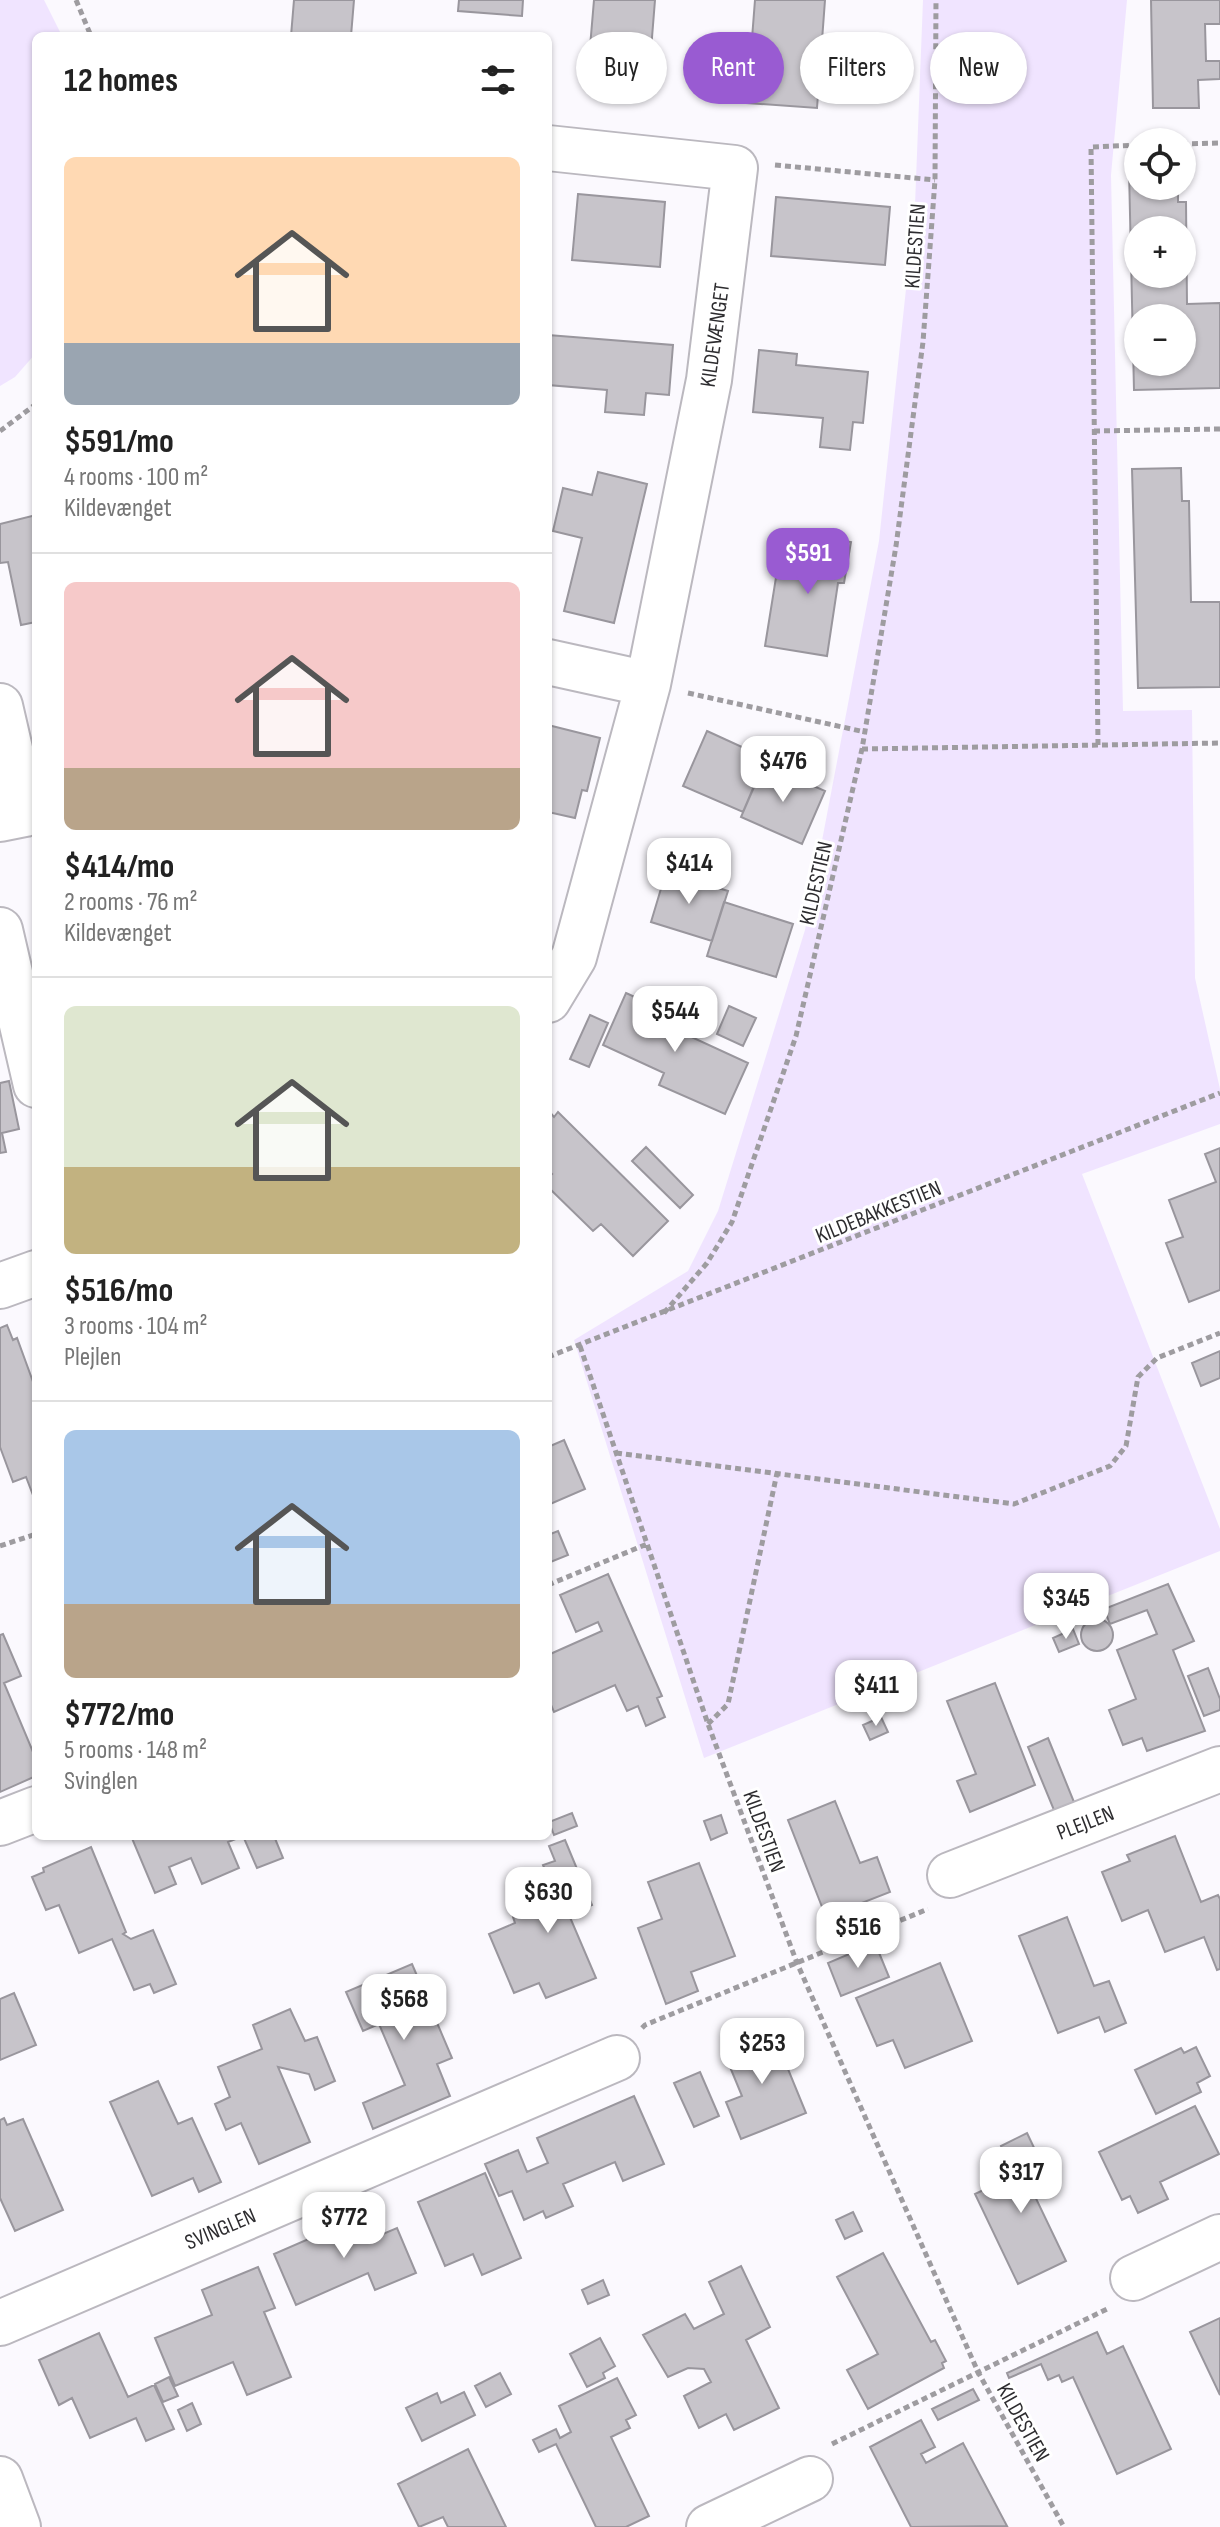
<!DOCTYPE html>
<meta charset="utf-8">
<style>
:root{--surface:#fff;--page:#f2f2f2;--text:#222;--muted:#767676;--line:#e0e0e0;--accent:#995bd2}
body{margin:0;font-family:"Sofia Sans Condensed",sans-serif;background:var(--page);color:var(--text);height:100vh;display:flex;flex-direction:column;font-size:30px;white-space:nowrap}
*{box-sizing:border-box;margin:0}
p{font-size:26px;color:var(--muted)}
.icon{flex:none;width:44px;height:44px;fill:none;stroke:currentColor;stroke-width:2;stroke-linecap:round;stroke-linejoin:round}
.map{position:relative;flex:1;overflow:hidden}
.panel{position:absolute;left:32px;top:32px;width:520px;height:1808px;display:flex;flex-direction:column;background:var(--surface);border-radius:12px;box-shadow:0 2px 6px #0004}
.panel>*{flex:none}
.hud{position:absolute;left:576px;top:32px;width:524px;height:72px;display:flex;gap:16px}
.buttons{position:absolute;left:1124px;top:128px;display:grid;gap:16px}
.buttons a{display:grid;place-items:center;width:72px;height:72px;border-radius:50%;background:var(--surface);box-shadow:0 2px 6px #0004;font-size:40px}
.price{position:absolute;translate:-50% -68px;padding:0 18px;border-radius:16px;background:#fff;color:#222;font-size:26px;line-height:52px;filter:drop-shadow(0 2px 4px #0008)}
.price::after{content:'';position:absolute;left:50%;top:48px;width:24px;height:18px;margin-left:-12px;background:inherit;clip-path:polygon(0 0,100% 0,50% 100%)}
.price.selected{background:var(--accent);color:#fff}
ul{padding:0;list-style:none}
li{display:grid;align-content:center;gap:16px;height:424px;padding:0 32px}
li+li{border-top:2px solid var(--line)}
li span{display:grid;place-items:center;height:248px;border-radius:12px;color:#555}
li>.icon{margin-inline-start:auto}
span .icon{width:144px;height:144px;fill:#fffc;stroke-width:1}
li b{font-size:34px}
h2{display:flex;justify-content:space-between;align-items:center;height:96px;padding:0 32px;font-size:34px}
.chip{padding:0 28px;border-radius:36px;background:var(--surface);box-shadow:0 2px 6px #0004;font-size:28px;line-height:72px}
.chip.selected{background:var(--accent);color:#fff}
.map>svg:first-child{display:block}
.green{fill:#f0e4ff}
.building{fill:#c7c4ca;stroke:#99969d;stroke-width:2;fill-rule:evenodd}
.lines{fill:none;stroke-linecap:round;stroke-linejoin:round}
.street-casing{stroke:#bbb8bf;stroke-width:48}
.path{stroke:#9e9ca0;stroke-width:5;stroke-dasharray:6 4;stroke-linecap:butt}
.street{stroke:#fff;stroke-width:44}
.labels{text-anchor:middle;stroke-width:6;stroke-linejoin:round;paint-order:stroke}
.street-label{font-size:22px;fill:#2d2c2f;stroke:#fff}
</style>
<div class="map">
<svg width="1220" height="2527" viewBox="0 0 1220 2527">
<rect width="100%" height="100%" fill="#fbf9fe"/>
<path class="green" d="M 0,0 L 44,0 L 62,36 L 36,36 L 36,353 L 15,377 L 0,386 Z
M 923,0 L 1127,0 L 1111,175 L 1123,711 L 1192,710 L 1195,978 L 1220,1089 L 1220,1124 L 1082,1174 L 1220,1529 L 1220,1551 L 704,1758 L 574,1340 L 688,1271 L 718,1211 L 805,930 L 879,541 L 915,205 Z"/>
<path class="building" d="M 294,0 L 354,0 L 351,36 L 291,36 Z
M 459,0 L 523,0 L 522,16 L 458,11 Z
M 594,0 L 655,0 L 649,75 L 588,71 Z
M 755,0 L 825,0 L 817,108 L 747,103 Z
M 1151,0 L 1220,0 L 1220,24 L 1205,24 L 1206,61 L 1220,61 L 1220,79 L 1198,80 L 1199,108 L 1153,108 Z
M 1129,170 L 1138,170 L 1138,186 L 1178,186 L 1178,202 L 1186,202 L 1187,304 L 1220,303 L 1220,388 L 1134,390 ZM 1138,230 L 1182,230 L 1182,274 L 1138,274 ZM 1138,318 L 1182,318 L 1182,362 L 1138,362 Z
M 578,194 L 665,202 L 660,267 L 572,260 Z
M 776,197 L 890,207 L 885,265 L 771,256 Z
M 548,335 L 673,345 L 669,395 L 646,393 L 644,415 L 605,412 L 607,390 L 548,385 Z
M 759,350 L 797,354 L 796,365 L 868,372 L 863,423 L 853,422 L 850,450 L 820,447 L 823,418 L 753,412 Z
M 1181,468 L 1182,501 L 1189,501 L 1191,602 L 1220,602 L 1220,687 L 1138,688 L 1132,469 Z
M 598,472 L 647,484 L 614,623 L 564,611 L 582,538 L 553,531 L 563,488 L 592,495 Z
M 36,515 L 36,622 L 21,625 L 8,562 L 0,563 L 0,524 Z
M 800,534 L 851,542 L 844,583 L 838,583 L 827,656 L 765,646 L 778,565 L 795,568 Z
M 548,725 L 600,738 L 587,791 L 582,790 L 575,818 L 548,812 Z
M 707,731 L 766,758 L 743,812 L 683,786 Z
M 764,764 L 825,791 L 802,844 L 741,817 Z
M 666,872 L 728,891 L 712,941 L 651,922 Z
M 724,902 L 793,924 L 776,977 L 707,956 Z
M 626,993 L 692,1023 L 687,1035 L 748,1063 L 725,1114 L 659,1085 L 664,1073 L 603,1045 Z
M 729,1006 L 756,1018 L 743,1046 L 717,1034 Z
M 590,1015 L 608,1023 L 589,1067 L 570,1059 Z
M 9,1081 L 19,1129 L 2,1133 L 6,1152 L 0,1153 L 0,1083 Z
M 548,1110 L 554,1117 L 558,1112 L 668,1221 L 633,1256 L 601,1224 L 593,1231 L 548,1187 L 548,1178 L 552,1174 L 548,1170 Z
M 646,1147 L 693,1195 L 680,1208 L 632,1161 Z
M 1220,1148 L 1220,1290 L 1189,1302 L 1166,1243 L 1183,1237 L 1169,1200 L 1216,1182 L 1205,1154 Z
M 7,1325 L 13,1340 L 17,1338 L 36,1390 L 36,1503 L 26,1477 L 13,1482 L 0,1447 L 0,1328 Z
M 1220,1351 L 1220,1378 L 1201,1386 L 1192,1363 Z
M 564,1440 L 585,1489 L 548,1505 L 548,1447 Z
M 558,1531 L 568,1555 L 548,1563 L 548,1535 Z
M 608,1574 L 662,1696 L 657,1698 L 665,1717 L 646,1726 L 638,1706 L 627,1711 L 615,1685 L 554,1712 L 548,1698 L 548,1655 L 602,1631 L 598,1622 L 576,1632 L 560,1595 Z
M 1168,1584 L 1194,1641 L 1173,1650 L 1205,1731 L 1147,1751 L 1142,1738 L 1123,1745 L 1109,1710 L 1136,1699 L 1117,1650 L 1157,1634 L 1147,1610 L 1110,1624 L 1104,1609 Z
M1081 1635a16 16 0 1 1 32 0a16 16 0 1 1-32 0Z
M 1073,1629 L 1079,1644 L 1059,1652 L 1053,1638 Z
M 3,1634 L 21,1676 L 4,1683 L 36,1759 L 36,1776 L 0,1792 L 0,1635 Z
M 1208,1668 L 1220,1699 L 1220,1710 L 1204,1716 L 1188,1676 Z
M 995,1683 L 1035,1785 L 970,1812 L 957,1781 L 976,1774 L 947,1701 Z
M 881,1717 L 888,1732 L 870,1740 L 863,1725 Z
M 1048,1738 L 1076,1807 L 1056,1815 L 1028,1747 Z
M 835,1801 L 860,1863 L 877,1857 L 890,1892 L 826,1917 L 788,1820 Z
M 572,1813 L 577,1826 L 554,1835 L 549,1822 Z
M 721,1815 L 727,1833 L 711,1840 L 704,1821 Z
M 131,1836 L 235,1836 L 236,1839 L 228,1842 L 239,1868 L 202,1884 L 191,1858 L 169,1867 L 176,1884 L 155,1893 Z
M 243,1836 L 274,1836 L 283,1858 L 257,1868 Z
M 1175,1836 L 1201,1902 L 1218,1895 L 1220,1899 L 1220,1969 L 1217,1970 L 1204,1937 L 1165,1952 L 1148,1910 L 1122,1921 L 1102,1872 L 1130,1861 L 1127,1855 Z
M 565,1840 L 592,1905 L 569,1915 L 596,1978 L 546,1998 L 539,1983 L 514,1993 L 489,1934 L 515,1923 L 513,1917 L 557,1898 L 543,1865 L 555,1861 L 549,1846 Z
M 91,1847 L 126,1932 L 123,1934 L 131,1939 L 153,1930 L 176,1984 L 154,1993 L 150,1984 L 134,1990 L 112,1939 L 79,1953 L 59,1905 L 46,1910 L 32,1877 L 44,1872 L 43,1868 Z
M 699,1863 L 735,1956 L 691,1972 L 698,1991 L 666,2004 L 638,1928 L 662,1919 L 648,1882 Z
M 1067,1917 L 1094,1986 L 1109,1981 L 1126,2023 L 1105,2032 L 1099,2017 L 1058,2033 L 1019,1936 Z
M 875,1943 L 889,1977 L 841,1996 L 828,1963 Z
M 940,1963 L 972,2041 L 905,2068 L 893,2040 L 877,2046 L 856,1998 Z
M 412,1964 L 452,2058 L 437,2064 L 450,2096 L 373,2129 L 363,2103 L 405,2085 L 379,2024 L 363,2031 L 346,1992 Z
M 14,1993 L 36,2045 L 0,2060 L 0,1999 Z
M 290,2009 L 305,2041 L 317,2037 L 335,2081 L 315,2090 L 309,2074 L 278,2067 L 310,2142 L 259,2164 L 241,2123 L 226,2130 L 215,2104 L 230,2097 L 218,2067 L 262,2049 L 253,2025 Z
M 772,2030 L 806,2113 L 741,2139 L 726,2102 L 742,2096 L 723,2050 Z
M 1196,2047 L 1210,2076 L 1197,2083 L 1201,2092 L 1156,2114 L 1135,2070 L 1181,2048 L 1184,2053 Z
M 700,2072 L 719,2116 L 694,2127 L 674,2083 Z
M 158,2081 L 178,2124 L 192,2118 L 221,2182 L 199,2192 L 193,2178 L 152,2196 L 110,2102 Z
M 634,2096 L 664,2164 L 623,2181 L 615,2162 L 563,2184 L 573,2206 L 546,2218 L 543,2211 L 524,2220 L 512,2191 L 499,2196 L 485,2164 L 518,2150 L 527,2172 L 548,2163 L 537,2138 Z
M 1195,2106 L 1219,2154 L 1160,2182 L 1168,2199 L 1138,2213 L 1130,2196 L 1122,2200 L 1099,2152 Z
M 4,2118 L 7,2125 L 23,2119 L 63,2210 L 15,2231 L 0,2198 L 0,2120 Z
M 1027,2133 L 1047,2175 L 1029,2184 L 1066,2261 L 1018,2284 L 975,2194 L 1015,2175 L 1001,2146 Z
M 485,2173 L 521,2258 L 482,2275 L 473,2254 L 445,2266 L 418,2202 Z
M 853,2212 L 862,2231 L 845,2239 L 836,2220 Z
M 366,2214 L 376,2237 L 397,2228 L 416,2273 L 375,2290 L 368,2273 L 296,2305 L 274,2254 Z
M 883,2253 L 931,2342 L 935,2340 L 946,2361 L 942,2363 L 944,2368 L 868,2409 L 847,2370 L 878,2354 L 837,2277 Z
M 741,2266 L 770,2327 L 746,2340 L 779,2408 L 734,2430 L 726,2414 L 699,2428 L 684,2396 L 711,2382 L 704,2369 L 688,2368 L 668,2377 L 643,2335 L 685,2314 L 694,2329 L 724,2314 L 709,2282 Z
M 258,2267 L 275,2308 L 264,2312 L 291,2377 L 247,2395 L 233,2362 L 175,2386 L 155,2338 L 212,2315 L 202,2290 Z
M 603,2280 L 609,2295 L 588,2304 L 582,2290 Z
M 1220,2318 L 1220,2395 L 1190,2332 Z
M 1097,2332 L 1107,2354 L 1123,2346 L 1171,2449 L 1117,2474 L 1073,2377 L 1062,2382 L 1059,2375 L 1048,2380 L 1041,2364 L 1009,2378 L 1007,2373 Z
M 99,2333 L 128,2397 L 154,2385 L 174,2429 L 146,2441 L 136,2418 L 90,2438 L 72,2398 L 59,2405 L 39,2360 Z
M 600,2338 L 615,2366 L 603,2373 L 605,2378 L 587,2387 L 570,2354 Z
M 500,2373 L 511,2394 L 486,2407 L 475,2386 Z
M 169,2377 L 178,2396 L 163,2402 L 155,2384 Z
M 617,2378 L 636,2415 L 626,2420 L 630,2428 L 611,2437 L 649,2516 L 626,2527 L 596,2527 L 556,2444 L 539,2452 L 533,2440 L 556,2429 L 560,2438 L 571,2432 L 559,2406 Z
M 973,2389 L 979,2400 L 938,2420 L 932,2409 Z
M 464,2392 L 475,2415 L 422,2441 L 406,2408 L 437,2393 L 441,2403 Z
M 192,2403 L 201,2424 L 187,2431 L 178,2410 Z
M 921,2420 L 935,2447 L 921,2454 L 926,2463 L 963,2443 L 1007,2526 L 911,2527 L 870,2447 Z
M 468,2449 L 506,2527 L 448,2527 L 443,2517 L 419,2527 L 398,2484 Z"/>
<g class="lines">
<defs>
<path id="street" d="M 548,148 L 735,168 L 709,380 L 648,684 L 574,957 L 548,1000
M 548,662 L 648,684
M 0,706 L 25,814 L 0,819
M 0,930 L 36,1085
M 0,1286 L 36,1273
M 0,1823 L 36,1809
M 950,1875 L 1220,1769
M 1133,2278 L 1220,2237
M 0,2323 L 617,2058
M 0,2479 L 18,2527
M 709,2527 L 810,2479"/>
</defs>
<use href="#street" class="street-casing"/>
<path class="path" d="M 76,0 L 91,36
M 1182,144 L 1220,143
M 775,165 L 935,180
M 0,431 L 36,404
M 1094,431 L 1220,429
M 688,693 L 865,732
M 1098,745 L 1091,147 L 1138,145
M 862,749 L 1220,743
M 664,1313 L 707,1263 L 732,1222 L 796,1036 L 862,749 L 896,546 L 923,342 L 935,180 L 936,0
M 580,1346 L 708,1724 L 797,1963 L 978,2372 L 1064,2527
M 548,1357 L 1220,1093
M 616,1453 L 1014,1504 L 1110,1466 L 1126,1446 L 1138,1377 L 1157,1358 L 1220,1333
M 0,1546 L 36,1534
M 548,1585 L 647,1544
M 708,1724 L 728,1704 L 777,1473
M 642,2028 L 645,2025 L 928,1909
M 832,2444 L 1107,2309"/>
<use href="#street" class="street"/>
</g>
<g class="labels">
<g class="street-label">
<text transform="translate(914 246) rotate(-86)" y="8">KILDESTIEN</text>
<text transform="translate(714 335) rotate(-82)" y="8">KILDEVÆNGET</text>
<text transform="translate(815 883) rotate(-77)" y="8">KILDESTIEN</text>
<text transform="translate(878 1211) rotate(-22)" y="8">KILDEBAKKESTIEN</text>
<text transform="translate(1085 1822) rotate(-21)" y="8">PLEJLEN</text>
<text transform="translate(765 1831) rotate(70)" y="8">KILDESTIEN</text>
<text transform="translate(220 2228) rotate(-23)" y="8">SVINGLEN</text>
<text transform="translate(1024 2422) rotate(61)" y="8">KILDESTIEN</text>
</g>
</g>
</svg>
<div class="buttons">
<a><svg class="icon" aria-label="locate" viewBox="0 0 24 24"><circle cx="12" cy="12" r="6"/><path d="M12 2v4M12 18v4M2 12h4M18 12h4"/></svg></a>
<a>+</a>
<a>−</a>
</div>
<b class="price selected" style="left:808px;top:596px">$591</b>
<b class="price" style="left:783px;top:804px">$476</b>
<b class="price" style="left:689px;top:906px">$414</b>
<b class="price" style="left:675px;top:1054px">$544</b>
<b class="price" style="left:1066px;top:1641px">$345</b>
<b class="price" style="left:876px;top:1728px">$411</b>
<b class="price" style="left:548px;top:1935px">$630</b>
<b class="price" style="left:858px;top:1970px">$516</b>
<b class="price" style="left:404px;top:2042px">$568</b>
<b class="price" style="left:762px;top:2086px">$253</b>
<b class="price" style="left:1021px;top:2215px">$317</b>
<b class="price" style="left:344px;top:2260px">$772</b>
<div class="hud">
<a class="chip">Buy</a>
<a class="chip selected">Rent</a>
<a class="chip">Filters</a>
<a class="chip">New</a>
</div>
<section class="panel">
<h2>12 homes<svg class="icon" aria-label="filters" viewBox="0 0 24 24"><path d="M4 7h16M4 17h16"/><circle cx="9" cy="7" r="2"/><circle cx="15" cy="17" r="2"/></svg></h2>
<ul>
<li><span style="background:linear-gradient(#ffd9b3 75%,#9aa5b1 0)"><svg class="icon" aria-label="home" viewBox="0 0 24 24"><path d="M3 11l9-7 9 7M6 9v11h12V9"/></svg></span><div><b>$591/mo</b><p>4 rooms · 100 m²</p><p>Kildevænget</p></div></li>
<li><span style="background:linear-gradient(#f6c9c9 75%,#b9a48a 0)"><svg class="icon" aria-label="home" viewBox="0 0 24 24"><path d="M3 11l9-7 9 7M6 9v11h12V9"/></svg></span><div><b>$414/mo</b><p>2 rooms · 76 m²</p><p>Kildevænget</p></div></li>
<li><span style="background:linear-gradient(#dfe7d0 65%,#c2b280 0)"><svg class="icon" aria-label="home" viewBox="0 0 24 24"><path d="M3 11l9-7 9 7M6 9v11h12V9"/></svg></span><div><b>$516/mo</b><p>3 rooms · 104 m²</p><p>Plejlen</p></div></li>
<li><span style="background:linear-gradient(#a9c7e8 70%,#b9a48a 0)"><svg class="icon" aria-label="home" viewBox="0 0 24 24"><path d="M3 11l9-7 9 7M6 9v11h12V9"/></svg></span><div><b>$772/mo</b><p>5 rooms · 148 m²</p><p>Svinglen</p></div></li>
</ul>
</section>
</div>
